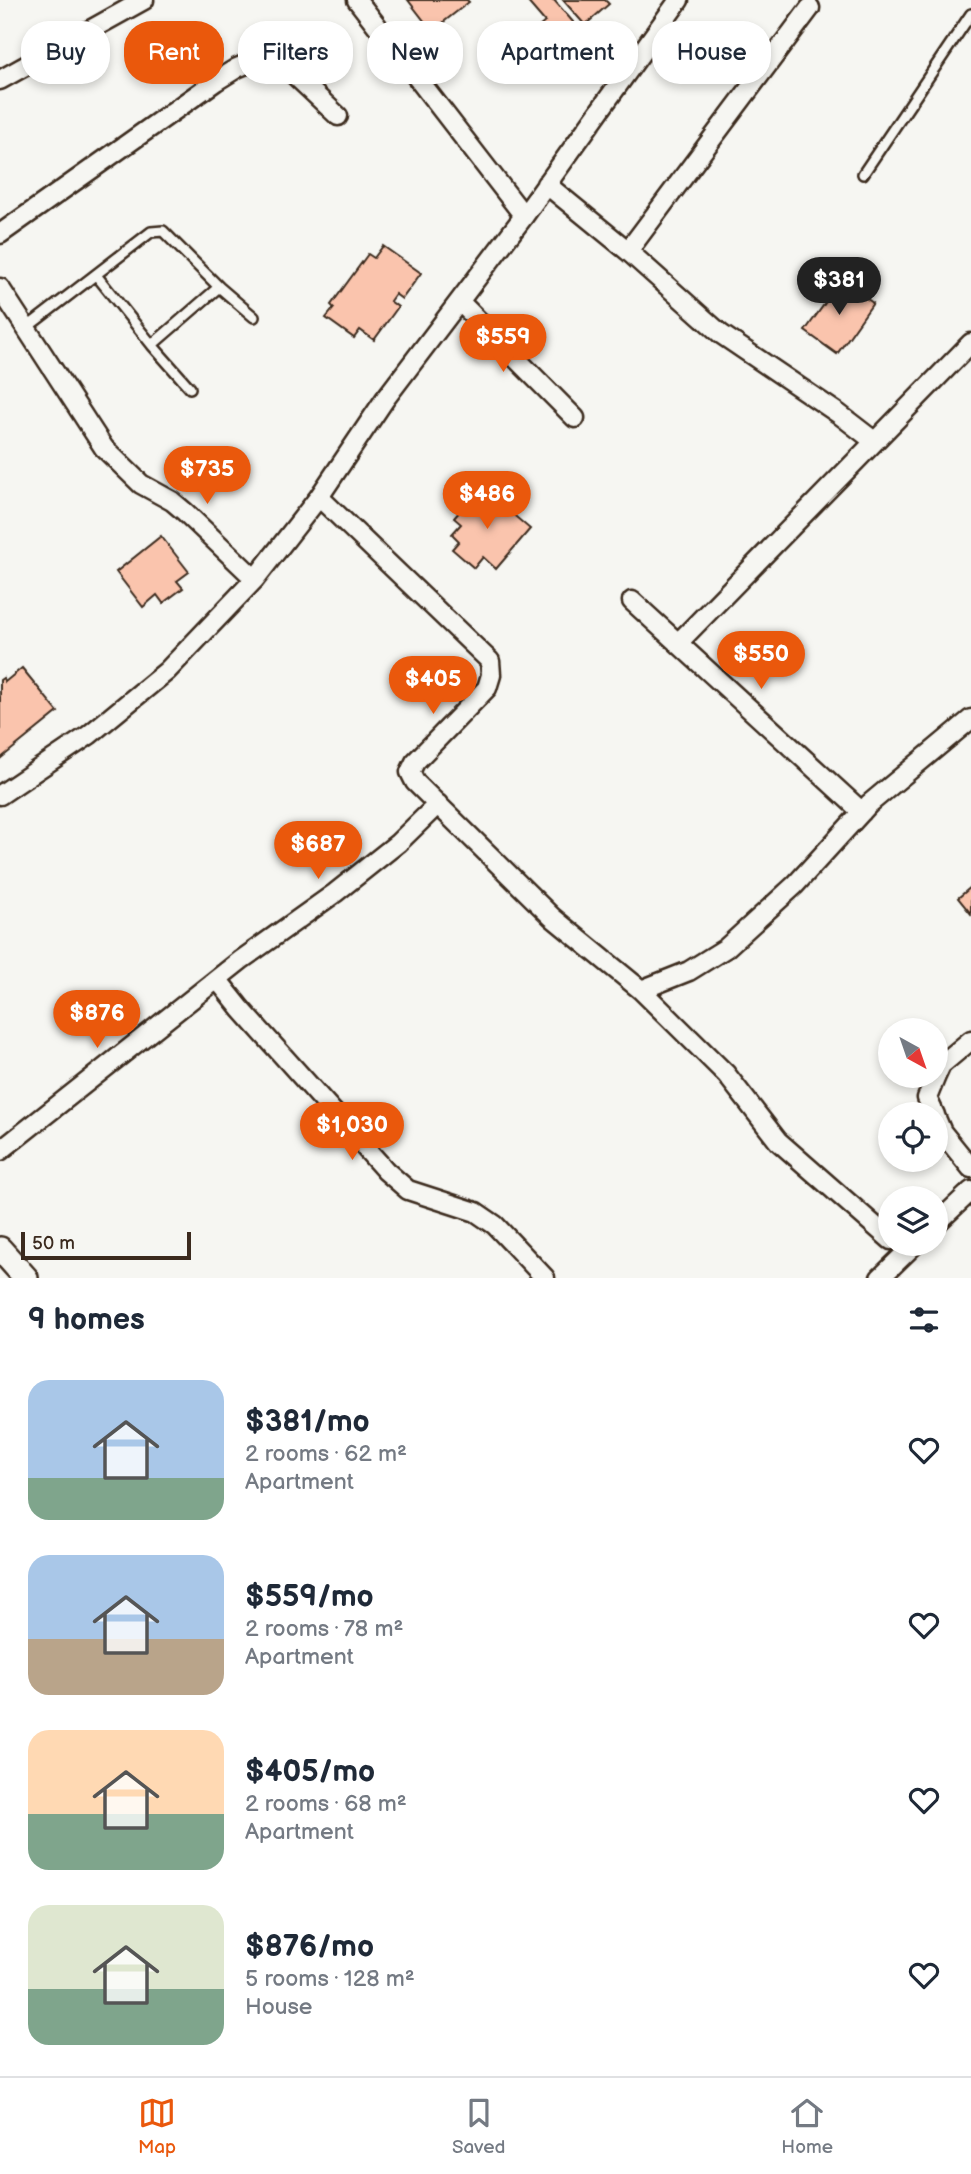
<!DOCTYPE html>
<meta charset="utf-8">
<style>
:root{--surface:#fff;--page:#f2f2f3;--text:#1f2937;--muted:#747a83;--line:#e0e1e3;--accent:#ea580c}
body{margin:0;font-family:"Balsamiq Sans",sans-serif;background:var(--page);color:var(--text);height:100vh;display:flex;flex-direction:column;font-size:26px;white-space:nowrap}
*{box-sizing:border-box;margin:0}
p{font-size:23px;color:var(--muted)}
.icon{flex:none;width:38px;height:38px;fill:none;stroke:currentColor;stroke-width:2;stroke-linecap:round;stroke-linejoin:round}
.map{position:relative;height:1278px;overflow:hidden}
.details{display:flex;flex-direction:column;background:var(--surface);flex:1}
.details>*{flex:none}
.top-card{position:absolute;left:21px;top:21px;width:929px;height:63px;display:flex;gap:14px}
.needle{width:46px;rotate:140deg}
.fabs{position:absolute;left:878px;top:1018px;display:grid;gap:14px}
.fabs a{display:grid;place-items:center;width:70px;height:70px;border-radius:50%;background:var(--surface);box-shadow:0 4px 10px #0003;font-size:35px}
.scale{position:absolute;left:21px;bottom:18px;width:170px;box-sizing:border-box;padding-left:7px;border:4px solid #3b2a1e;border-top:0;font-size:19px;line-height:24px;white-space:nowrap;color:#3b2a1e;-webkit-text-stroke:5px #f6f6f2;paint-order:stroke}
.price{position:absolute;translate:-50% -60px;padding:0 16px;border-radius:24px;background:var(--accent);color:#fff;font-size:23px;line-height:46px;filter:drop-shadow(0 2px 4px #0008)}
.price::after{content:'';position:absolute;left:50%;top:42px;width:21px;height:16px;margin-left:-10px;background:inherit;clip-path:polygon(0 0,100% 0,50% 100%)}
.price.current{background:#222;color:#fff}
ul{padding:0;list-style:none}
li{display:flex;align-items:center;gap:21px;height:175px;padding:0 28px}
li span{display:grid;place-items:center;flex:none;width:196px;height:140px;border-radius:21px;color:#555}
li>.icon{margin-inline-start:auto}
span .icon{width:84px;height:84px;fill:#fffc;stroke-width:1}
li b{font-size:30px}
h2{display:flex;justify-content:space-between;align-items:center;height:84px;padding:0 28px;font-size:30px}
.tag{padding:0 24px;border-radius:28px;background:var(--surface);box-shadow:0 4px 10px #0003;font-size:24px;line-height:63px}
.tag.current{background:var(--accent);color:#fff}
.tab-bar{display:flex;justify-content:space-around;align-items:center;height:98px;border-top:2px solid var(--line);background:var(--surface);font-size:19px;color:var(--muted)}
.tab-bar a{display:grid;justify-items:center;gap:4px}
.tab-bar .current{color:var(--accent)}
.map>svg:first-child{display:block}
.building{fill:#fac4ad;stroke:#3b2a1e;stroke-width:2}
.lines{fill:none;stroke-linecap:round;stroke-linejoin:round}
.service-casing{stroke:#3b2a1e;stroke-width:14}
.minor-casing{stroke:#3b2a1e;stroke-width:23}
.tertiary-casing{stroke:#3b2a1e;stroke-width:28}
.service{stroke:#f6f6f2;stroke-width:9}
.minor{stroke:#f6f6f2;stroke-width:18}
.tertiary{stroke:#f6f6f2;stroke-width:23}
</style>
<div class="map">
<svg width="971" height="1278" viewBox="0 0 971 1278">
<rect width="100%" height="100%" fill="#f6f6f2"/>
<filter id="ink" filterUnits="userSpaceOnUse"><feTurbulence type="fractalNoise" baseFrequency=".0143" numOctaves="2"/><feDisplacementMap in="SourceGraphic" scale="14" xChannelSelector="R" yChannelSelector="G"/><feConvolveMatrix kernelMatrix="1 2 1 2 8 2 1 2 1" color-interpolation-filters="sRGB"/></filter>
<g filter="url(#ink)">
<path class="building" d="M 408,0 L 467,0 L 469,2 L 432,31 Z
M 526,0 L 554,0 L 580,30 L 559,48 L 539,27 L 545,22 Z
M 563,0 L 605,0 L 609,4 L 585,25 Z
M 383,246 L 421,273 L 402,299 L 395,294 L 390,301 L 398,307 L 374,340 L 360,330 L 354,338 L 326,318 L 334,308 L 331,305 L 368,254 L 374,258 Z
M 841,281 L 873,303 L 837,354 L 805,331 Z
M 481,487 L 530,529 L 496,569 L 483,557 L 474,568 L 452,549 L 459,541 L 452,534 L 461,524 L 454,518 Z
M 161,536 L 189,572 L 177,581 L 183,588 L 163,603 L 157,595 L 143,607 L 116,572 Z
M 22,668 L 58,712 L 0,759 L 0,680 L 3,678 L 5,682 Z
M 971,887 L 971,914 L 958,898 Z"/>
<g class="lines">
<defs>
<path id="service" d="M 863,174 L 971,14
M 96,275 L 152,345 L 219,287
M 25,329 L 151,232 L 163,231 L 219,287 L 254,317
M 152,345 L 190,388"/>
<path id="minor" d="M 357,0 L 524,216
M 0,80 L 144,0
M 546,184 L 628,251 L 721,334 L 839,414 L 874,441
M 0,234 L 216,81 L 237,68 L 265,56 L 286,67 L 338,116
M 628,251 L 810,8
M 0,288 L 104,448 L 141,484 L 172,501 L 185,512 L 255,579
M 460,302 L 575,418
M 319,497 L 490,661 L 491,675 L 487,688 L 415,762 L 410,772 L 415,782 L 552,917 L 641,990 L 726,1074 L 778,1141 L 891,1240
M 632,601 L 862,812
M 679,642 L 971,343
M 0,795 L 89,735 L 167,671 L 255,579 L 319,497 L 385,399 L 524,216 L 679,0
M 217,979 L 241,1009 L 386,1171 L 408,1190 L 476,1212 L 495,1225 L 545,1278
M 641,990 L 689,971 L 726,948 L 795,885 L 869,804 L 971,719
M 936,1076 L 941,1065 L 971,1040
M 935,1115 L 927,1098 L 936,1076
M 936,1118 L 942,1132 L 971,1168
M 0,1151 L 241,960 L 335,893 L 398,843 L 438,804
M 936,1224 L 971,1191
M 880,1278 L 915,1244"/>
<path id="tertiary" d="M 0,1249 L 26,1278"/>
</defs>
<use href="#service" class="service-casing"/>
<use href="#minor" class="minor-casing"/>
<use href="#tertiary" class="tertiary-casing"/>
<use href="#service" class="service"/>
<use href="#minor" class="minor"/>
<use href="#tertiary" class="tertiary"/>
</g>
</g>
</svg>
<div class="fabs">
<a><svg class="needle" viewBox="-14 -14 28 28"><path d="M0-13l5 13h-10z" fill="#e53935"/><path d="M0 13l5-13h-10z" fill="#747a83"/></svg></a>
<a><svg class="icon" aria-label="locate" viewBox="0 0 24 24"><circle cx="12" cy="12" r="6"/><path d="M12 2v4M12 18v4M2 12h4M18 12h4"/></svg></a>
<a><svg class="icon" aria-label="layers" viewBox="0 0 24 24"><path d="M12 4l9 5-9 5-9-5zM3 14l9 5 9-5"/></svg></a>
</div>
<div class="scale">50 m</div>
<b class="price current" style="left:839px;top:317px">$381</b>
<b class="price" style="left:503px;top:374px">$559</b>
<b class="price" style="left:207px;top:506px">$735</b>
<b class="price" style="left:487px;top:531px">$486</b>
<b class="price" style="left:761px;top:691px">$550</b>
<b class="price" style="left:433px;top:716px">$405</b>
<b class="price" style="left:318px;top:881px">$687</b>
<b class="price" style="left:97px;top:1050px">$876</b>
<b class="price" style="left:352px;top:1162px">$1,030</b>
<div class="top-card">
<a class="tag">Buy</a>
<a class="tag current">Rent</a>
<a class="tag">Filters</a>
<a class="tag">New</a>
<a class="tag">Apartment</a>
<a class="tag">House</a>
</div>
</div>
<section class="details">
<h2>9 homes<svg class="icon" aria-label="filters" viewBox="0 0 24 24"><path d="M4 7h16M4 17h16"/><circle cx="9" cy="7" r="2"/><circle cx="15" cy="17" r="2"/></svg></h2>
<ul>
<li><span style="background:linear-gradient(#a9c7e8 70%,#7fa58c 0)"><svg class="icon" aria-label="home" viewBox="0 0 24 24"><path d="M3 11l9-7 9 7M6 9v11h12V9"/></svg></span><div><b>$381/mo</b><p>2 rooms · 62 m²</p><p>Apartment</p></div><svg class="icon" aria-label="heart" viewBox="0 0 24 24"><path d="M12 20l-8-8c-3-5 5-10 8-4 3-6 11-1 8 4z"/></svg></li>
<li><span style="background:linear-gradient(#a9c7e8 60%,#b9a48a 0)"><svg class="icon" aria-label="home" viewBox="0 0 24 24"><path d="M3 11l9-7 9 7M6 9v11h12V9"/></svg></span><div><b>$559/mo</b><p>2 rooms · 78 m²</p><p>Apartment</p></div><svg class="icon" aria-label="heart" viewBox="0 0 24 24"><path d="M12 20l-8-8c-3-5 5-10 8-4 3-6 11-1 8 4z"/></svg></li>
<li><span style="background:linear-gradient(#ffd9b3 60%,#7fa58c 0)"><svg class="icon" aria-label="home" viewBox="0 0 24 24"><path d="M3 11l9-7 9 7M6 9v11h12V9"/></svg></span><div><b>$405/mo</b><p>2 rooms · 68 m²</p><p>Apartment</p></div><svg class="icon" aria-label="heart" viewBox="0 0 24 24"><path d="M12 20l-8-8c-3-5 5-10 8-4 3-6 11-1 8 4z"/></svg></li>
<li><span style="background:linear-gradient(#dfe7d0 60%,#7fa58c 0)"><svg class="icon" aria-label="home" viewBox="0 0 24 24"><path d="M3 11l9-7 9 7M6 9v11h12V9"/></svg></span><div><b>$876/mo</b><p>5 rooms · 128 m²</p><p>House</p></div><svg class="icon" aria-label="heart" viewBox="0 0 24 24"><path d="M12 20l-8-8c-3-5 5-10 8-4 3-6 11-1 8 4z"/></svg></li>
</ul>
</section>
<nav class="tab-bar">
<a class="current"><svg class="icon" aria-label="map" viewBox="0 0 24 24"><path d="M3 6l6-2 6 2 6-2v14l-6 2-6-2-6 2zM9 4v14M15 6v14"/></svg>Map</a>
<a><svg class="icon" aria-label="saved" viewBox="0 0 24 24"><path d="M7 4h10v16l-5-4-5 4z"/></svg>Saved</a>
<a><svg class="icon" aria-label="home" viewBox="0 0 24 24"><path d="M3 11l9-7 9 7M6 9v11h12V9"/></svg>Home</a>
</nav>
